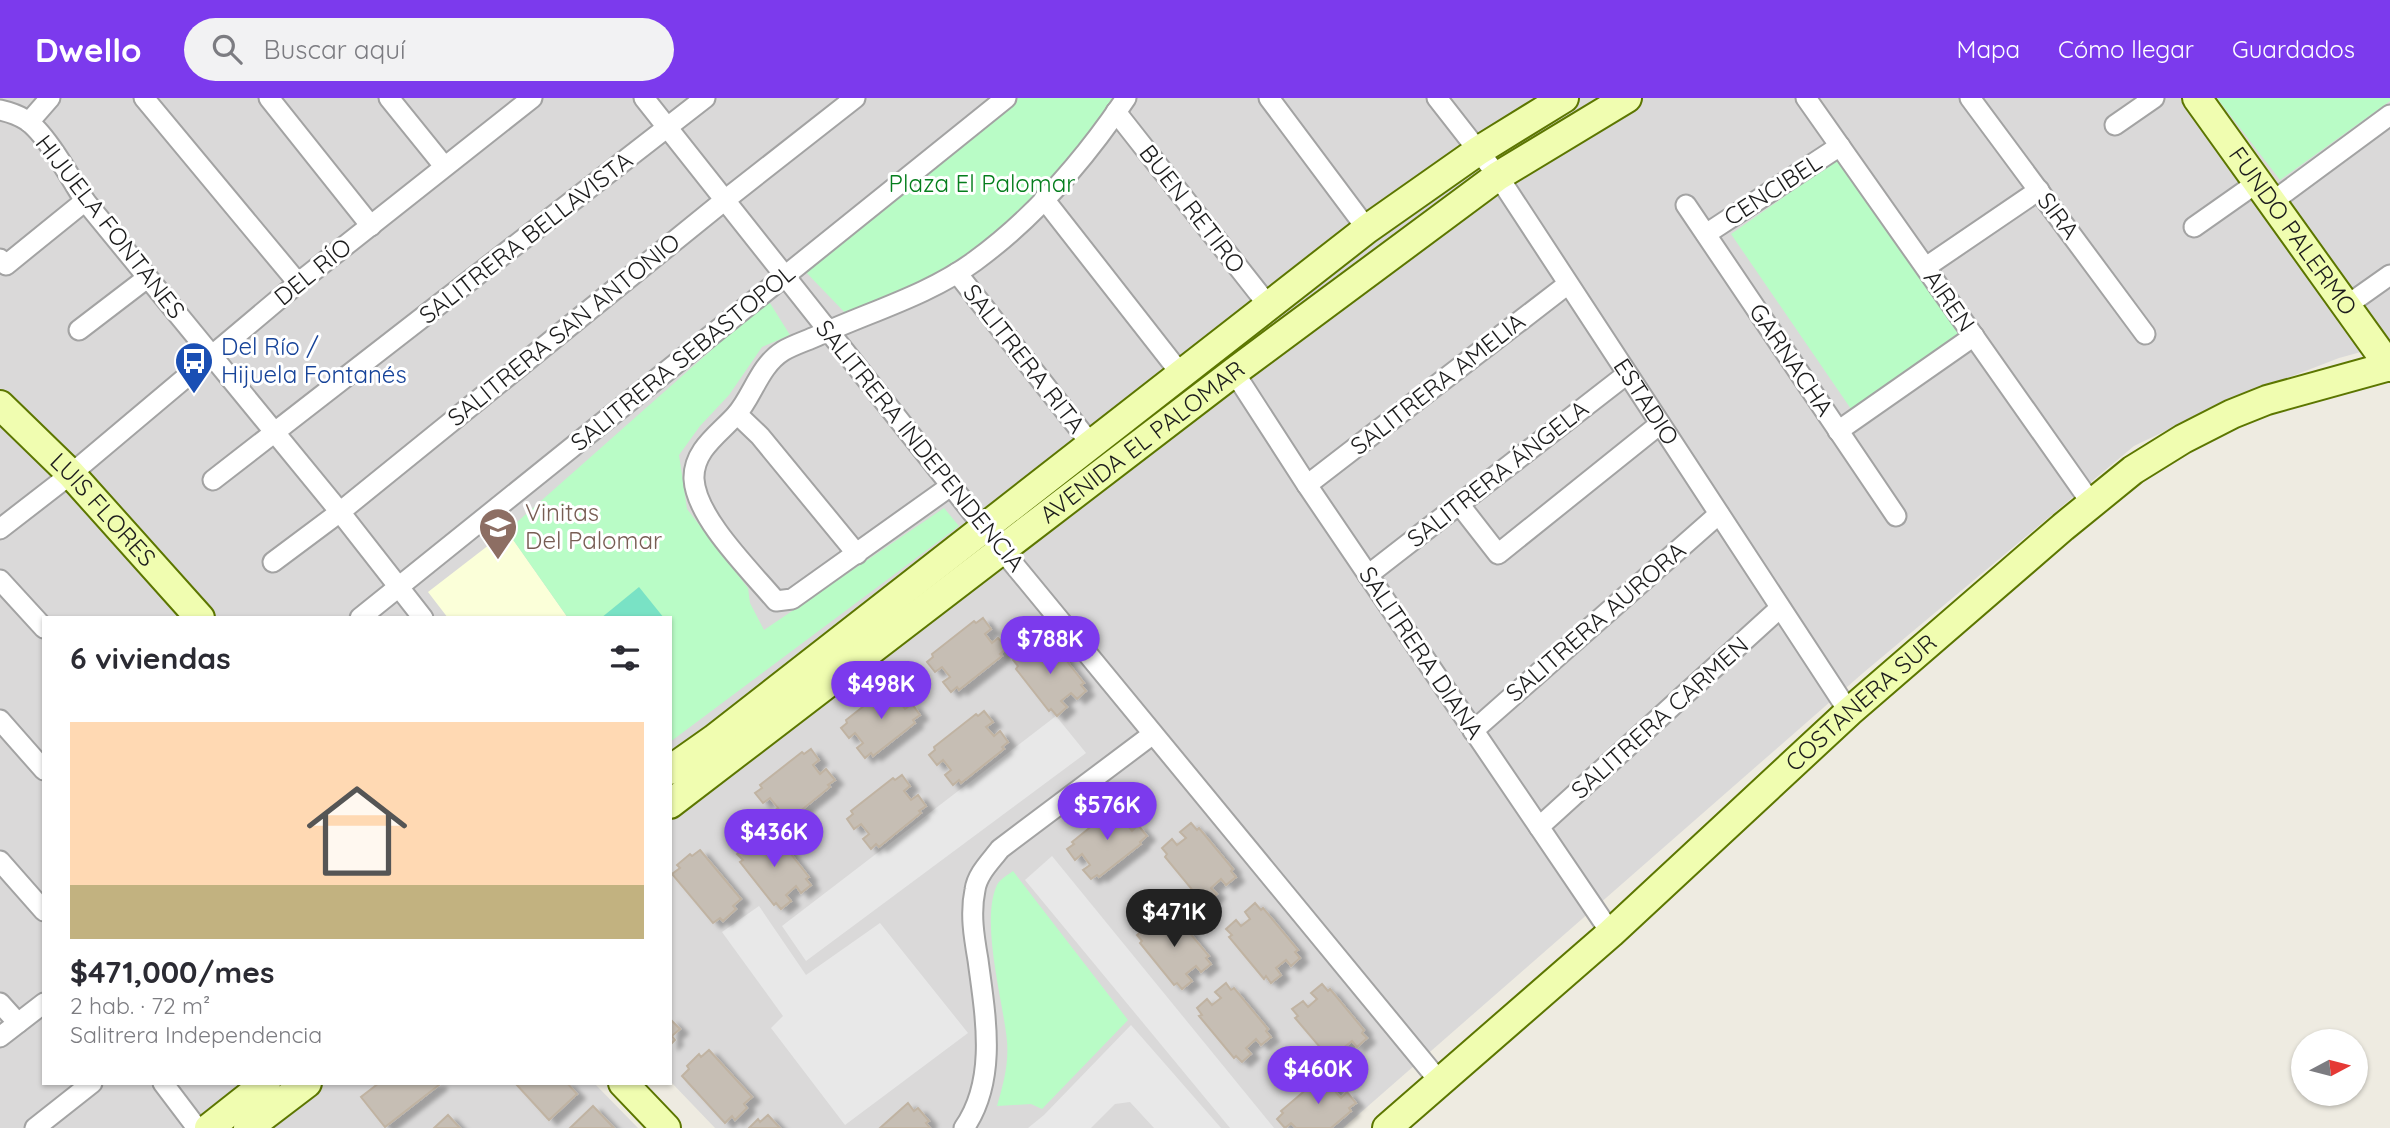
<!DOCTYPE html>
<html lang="es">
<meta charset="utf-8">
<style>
:root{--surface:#fff;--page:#f2f2f3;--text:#2b2b33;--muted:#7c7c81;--accent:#7c3aed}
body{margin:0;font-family:Quicksand,sans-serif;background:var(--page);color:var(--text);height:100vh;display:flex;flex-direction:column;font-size:26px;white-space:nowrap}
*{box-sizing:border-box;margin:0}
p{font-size:23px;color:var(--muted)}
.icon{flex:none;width:38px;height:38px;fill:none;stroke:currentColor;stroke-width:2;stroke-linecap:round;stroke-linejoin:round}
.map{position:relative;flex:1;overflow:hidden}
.drawer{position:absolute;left:42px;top:518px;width:630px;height:469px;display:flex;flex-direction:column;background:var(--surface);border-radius:0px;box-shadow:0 2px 5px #0004}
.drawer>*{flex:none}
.needle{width:46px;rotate:83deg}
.controls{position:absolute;left:2291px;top:931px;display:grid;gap:14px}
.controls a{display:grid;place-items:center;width:77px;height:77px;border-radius:50%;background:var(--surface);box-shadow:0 2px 5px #0004;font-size:35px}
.price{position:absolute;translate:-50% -60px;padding:0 16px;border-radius:24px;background:var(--accent);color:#fff;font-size:23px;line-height:46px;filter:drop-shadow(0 2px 4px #0008)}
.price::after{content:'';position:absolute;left:50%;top:42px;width:21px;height:16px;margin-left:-10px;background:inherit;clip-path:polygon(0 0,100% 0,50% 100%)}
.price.on{background:#222;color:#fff}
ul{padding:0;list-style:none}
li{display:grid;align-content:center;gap:14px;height:371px;padding:0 28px}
li span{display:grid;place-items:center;height:217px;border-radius:0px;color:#555}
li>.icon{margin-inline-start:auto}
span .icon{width:126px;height:126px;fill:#fffc;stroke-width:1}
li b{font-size:30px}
h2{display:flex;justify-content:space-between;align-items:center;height:84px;padding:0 28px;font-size:30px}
header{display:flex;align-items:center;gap:42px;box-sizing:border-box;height:98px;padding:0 35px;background:var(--accent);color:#fff}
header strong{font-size:33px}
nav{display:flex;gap:38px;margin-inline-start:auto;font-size:24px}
.search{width:490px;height:63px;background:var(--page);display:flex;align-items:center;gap:18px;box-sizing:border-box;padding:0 24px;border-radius:38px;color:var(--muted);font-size:26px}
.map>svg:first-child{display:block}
.residential{fill:#dad9d9}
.education{fill:#fbffd9}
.park{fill:#b9fcc6}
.pitch{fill:#79e2c5}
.parking{fill:#e8e8e8}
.building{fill:#c6beb4;stroke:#c0b3a2;stroke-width:2;filter:url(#shadow)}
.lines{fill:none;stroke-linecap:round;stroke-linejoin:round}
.street-casing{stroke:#a3a3a3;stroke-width:23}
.secondary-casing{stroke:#5c7600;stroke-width:32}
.street{stroke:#fff;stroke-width:19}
.secondary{stroke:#f0fdb0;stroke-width:28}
.labels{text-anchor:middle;stroke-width:6;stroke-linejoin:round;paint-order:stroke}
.park-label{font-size:24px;fill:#057e1d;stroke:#fff}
.street-label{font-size:24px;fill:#1c1c1c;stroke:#fff}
.transit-label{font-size:24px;fill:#164399;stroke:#fff;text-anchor:start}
.education-label{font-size:24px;fill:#785e54;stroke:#fff;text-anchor:start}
</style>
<header>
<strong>Dwello</strong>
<div class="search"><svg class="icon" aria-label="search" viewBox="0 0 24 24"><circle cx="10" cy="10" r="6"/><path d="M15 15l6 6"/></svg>Buscar aquí</div>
<nav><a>Mapa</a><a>Cómo llegar</a><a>Guardados</a></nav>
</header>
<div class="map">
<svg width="2390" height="1030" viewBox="0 0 2390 1030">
<defs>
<filter id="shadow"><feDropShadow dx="8" dy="4.5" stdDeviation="2" flood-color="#0004"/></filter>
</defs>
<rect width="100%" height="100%" fill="#eeebe1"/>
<path class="residential" d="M 0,0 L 2390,0 L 2390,246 L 2339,260 L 2223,305 L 2134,348 L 1863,575 L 1343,1030 L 715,1030 L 670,983 L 670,520 L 44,520 L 44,985 L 594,985 L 638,1030 L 0,1030 Z"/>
<path class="education" d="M 507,433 L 568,520 L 448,520 L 428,494 Z"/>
<path class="park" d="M 1011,0 L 1116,0 L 1070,66 L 1022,119 L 932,183 L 852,222 L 799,167 Z
M 2217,0 L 2390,0 L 2390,3 L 2280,82 Z
M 1838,61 L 1959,235 L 1851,311 L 1731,136 Z
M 768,202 L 790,237 L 762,249 L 729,297 L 700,328 L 679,357 L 687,411 L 748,490 L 750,505 L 764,532 L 944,410 L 959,428 L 670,644 L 670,520 L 568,520 L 507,433 Z
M 1013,773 L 1128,922 L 1042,1011 L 1031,1006 L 997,1008 C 1003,987 1009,966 1007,943 C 1003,902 980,824 997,787 C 1000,781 1008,777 1013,773 Z"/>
<path class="pitch" d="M 639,489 L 664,520 L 601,520 Z"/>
<path class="parking" d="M 1056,618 L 1086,655 L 806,863 L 782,828 Z
M 1052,758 L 1274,1030 L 1230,1030 L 1025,782 Z
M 759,808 L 806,877 L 880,825 L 968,935 L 845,1027 L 771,930 L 783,918 L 722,834 Z
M 1131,927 L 1221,1030 L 1154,1030 L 1130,1004 L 1115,1006 L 1091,1030 L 1028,1030 L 1044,1017 Z"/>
<path class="building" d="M 983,520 L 991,531 L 985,536 L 992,545 L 998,540 L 1007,550 L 1000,556 L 1002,558 L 959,592 L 957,589 L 951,594 L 943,584 L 950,579 L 942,569 L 935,574 L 927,564 L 933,559 L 932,556 L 974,523 L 976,525 Z
M 1043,538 L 1048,545 L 1051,543 L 1084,585 L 1081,587 L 1086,593 L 1077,601 L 1071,595 L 1061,603 L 1067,609 L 1057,618 L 1051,611 L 1049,613 L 1016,571 L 1018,568 L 1013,562 L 1023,554 L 1028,560 L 1037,553 L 1032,546 Z
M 896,586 L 905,597 L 898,602 L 905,611 L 912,606 L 920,617 L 913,622 L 915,625 L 873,658 L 871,655 L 865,660 L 857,650 L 863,645 L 855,635 L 849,640 L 841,630 L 847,625 L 846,622 L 888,589 L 890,592 Z
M 984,613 L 993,624 L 986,629 L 994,638 L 1000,633 L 1008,644 L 1002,649 L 1004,651 L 961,685 L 959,682 L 953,687 L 945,677 L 951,672 L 943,662 L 937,667 L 929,657 L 935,652 L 934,649 L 976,616 L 978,618 Z
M 811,651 L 819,662 L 813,667 L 820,676 L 826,671 L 835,682 L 828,687 L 830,689 L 788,723 L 785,720 L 779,725 L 771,715 L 778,710 L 770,700 L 763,705 L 755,695 L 762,690 L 760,687 L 802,654 L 804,656 Z
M 902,677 L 910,688 L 904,693 L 911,702 L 918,697 L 926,708 L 919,713 L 921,715 L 879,749 L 876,746 L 871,751 L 863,741 L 869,736 L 861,726 L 854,731 L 847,721 L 853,716 L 851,713 L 893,680 L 895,682 Z
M 1122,708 L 1131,719 L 1125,724 L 1132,733 L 1138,727 L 1147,738 L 1140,744 L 1141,746 L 1099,779 L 1097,777 L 1091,781 L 1083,772 L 1090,767 L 1082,756 L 1075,762 L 1067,751 L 1074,746 L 1072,744 L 1114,710 L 1116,713 Z
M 1191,725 L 1197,732 L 1199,730 L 1233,771 L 1231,773 L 1236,779 L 1226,787 L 1221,781 L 1211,790 L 1217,796 L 1207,804 L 1202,798 L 1199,800 L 1165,759 L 1167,756 L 1162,750 L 1172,741 L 1177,747 L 1186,740 L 1180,734 Z
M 767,731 L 773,738 L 775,736 L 809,779 L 806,781 L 811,787 L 801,795 L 796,788 L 786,797 L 791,803 L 781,811 L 776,805 L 774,807 L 740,764 L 743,762 L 737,756 L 748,747 L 753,754 L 762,746 L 757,740 Z
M 700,752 L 741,801 L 733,808 L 736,811 L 723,823 L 720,820 L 713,825 L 672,776 L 680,770 L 677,767 L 690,756 L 692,758 Z
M 1255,805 L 1261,812 L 1263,810 L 1298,852 L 1295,854 L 1300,860 L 1291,868 L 1286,862 L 1276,870 L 1281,877 L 1271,885 L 1266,878 L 1264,881 L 1229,839 L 1232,837 L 1226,831 L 1236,822 L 1241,828 L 1250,821 L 1245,814 Z
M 1166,811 L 1172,818 L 1174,816 L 1209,858 L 1206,860 L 1211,866 L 1201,874 L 1196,868 L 1186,876 L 1192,883 L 1182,891 L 1177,885 L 1174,887 L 1140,845 L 1142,843 L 1137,837 L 1147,828 L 1152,834 L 1161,827 L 1155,820 Z
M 1226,885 L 1231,892 L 1234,890 L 1268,931 L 1266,933 L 1271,939 L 1261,947 L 1256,941 L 1246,950 L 1251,956 L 1242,964 L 1236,958 L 1234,960 L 1199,918 L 1202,917 L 1197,910 L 1207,901 L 1212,907 L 1221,900 L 1215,894 Z
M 1322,886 L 1328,893 L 1330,891 L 1364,932 L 1362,935 L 1367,940 L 1357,949 L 1352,943 L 1342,951 L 1348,957 L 1338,965 L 1333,959 L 1330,961 L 1295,920 L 1298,918 L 1292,911 L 1303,903 L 1308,909 L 1317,901 L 1311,895 Z
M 670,921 L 680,931 L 672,938 L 675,942 L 670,947 Z
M 709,952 L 752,999 L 744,1006 L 747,1010 L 735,1022 L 732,1018 L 725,1025 L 682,978 L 689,971 L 687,968 L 699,956 L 701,959 Z
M 1331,975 L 1339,985 L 1333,991 L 1341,1000 L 1347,994 L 1356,1005 L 1349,1010 L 1351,1013 L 1331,1030 L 1296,1030 L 1291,1025 L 1285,1030 L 1277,1021 L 1283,1015 L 1281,1013 L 1322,978 L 1324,981 Z
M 379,985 L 438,985 L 439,987 L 385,1029 L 361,999 Z
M 515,985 L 567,985 L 577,996 L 549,1022 Z
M 908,1005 L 914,1013 L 918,1010 L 929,1023 L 926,1025 L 930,1030 L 880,1030 Z
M 593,1008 L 614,1030 L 570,1030 Z
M 448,1017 L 460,1030 L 434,1030 Z
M 768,1017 L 780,1030 L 749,1030 L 758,1021 L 760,1024 Z"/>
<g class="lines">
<defs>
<g id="street">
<path d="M 144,0 L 298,185"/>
<path d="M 269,0 L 371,128"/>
<path d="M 389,0 L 444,68"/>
<path d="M 644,0 L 1002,452 L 1440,984"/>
<path d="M 1269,0 L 1367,131"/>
<path id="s1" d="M 1437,0 L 1498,78 L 1849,614"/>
<path d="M 1806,0 L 2092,406"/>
<path d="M 1970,0 L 2145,236"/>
<path d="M 0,12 C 9,14 18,17 26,22 C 46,35 71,81 85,103 L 340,414 L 423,520"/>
<path d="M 1116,14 L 1268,207"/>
<path d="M 29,24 L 50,0"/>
<path d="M 2115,27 L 2154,0"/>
<path d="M 1044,101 L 1181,276"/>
<path d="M 2272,104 L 2390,17"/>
<path d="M 1686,107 L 1896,418"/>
<path d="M 2194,129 L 2258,84"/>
<path d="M 1706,136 L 1840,48"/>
<path d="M 0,161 L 6,167 L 85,103"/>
<path d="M 1926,169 L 2039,92"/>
<path d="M 957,175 L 1091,346"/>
<path d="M 2346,208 L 2390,177"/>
<path d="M 79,232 L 147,180"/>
<path d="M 1234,274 L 1307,387 L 1611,835"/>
<path d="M 737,316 L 760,338 L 857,456"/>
<path d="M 1838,333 L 1974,238"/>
<path d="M 213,382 L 705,0"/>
<path d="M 952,387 L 792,501 L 776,503 C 751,473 696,420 694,381 C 693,352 719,336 736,317 C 753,298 759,268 783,253 C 793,247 806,243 817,238 C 869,214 929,197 975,163 C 1035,119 1085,61 1126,0"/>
<path d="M 1307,387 L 1568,186"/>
<path d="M 1459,406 L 1498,456 L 1660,326"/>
<path d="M 0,431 L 71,376 L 298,185 L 532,0"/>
<path d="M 273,464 L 340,414 L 725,102 L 855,0"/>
<path d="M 1368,477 L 1627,276"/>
<path d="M 0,482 L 44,530"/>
<path d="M 360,520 L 1006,0"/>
<path d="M 0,622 L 44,672"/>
<path d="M 1473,633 L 1719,416"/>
<path d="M 1539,729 L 1780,510"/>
<path d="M 0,763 L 44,813"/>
<path d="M 0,905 L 18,925"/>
<path d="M 0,939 L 44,905"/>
<path d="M 163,985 L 197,1030"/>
<path d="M 35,1030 L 92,985"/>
<path d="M 964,1030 C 998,981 985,916 978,862 C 974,839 970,815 975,792 C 977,776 991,763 1000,751 L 1153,636"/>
</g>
<g id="secondary">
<path id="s2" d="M 2197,0 L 2390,269"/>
<path id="s3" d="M 0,307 L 71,376 L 200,520"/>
<path d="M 670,672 L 714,641 L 1367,131 L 1478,53 L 1564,0"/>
<path id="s4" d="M 670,706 L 1234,274 L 1498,78 L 1627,0"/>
<path d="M 623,985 L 666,1030"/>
<path d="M 209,1030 L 266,985"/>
<path d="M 248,1030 L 307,985"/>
<path id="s5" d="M 1387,1030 L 1611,835 L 1849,614 L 2063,429 L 2133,372 L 2183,341 L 2232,316 L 2267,302 L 2390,268"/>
</g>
</defs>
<use href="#street" class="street-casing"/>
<use href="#secondary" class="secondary-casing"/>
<use href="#street" class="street"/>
<use href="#secondary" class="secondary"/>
</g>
<defs>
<symbol id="bus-pin" viewBox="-11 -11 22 30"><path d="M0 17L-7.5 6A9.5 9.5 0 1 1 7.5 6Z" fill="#1a4fb4" stroke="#fff"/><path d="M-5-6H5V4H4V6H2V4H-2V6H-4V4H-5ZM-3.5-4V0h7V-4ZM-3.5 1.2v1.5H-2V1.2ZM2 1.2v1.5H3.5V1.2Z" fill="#fff"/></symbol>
<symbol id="school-pin" viewBox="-11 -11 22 30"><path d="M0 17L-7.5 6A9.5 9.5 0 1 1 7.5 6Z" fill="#8d6e63" stroke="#fff"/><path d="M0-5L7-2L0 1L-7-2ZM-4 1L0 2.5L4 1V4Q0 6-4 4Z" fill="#fff"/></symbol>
</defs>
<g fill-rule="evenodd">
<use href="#bus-pin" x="172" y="241" width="44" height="60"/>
<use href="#school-pin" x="476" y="407" width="44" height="60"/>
</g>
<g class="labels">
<g class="park-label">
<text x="982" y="94">Plaza El Palomar</text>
</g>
<g class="street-label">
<text transform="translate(1773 92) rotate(-33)" y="8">CENCIBEL</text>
<text transform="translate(1192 111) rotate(52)" y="8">BUEN RETIRO</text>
<text transform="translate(2058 118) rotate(53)" y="8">SIRA</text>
<text transform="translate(110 129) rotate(52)" y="8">HIJUELA FONTANES</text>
<text dy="8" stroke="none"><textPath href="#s2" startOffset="164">FUNDO PALERMO</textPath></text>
<text transform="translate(526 140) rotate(-38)" y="8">SALITRERA BELLAVISTA</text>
<text transform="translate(313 174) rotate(-39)" y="8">DEL RÍO</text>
<text transform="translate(1949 203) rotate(55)" y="8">AIREN</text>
<text transform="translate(564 232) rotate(-39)" y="8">SALITRERA SAN ANTONIO</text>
<text transform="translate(683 260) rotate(-39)" y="8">SALITRERA SEBASTOPOL</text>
<text transform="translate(1024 261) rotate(52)" y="8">SALITRERA RITA</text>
<text transform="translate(1791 262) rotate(56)" y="8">GARNACHA</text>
<text transform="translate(1438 286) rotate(-38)" y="8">SALITRERA AMELIA</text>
<text dy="8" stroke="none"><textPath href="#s1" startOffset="369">ESTADIO</textPath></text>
<text dy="8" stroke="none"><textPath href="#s4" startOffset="595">AVENIDA EL PALOMAR</textPath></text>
<text transform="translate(920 348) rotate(51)" y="8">SALITRERA INDEPENDENCIA</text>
<text transform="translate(1498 376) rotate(-38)" y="8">SALITRERA ÁNGELA</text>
<text dy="8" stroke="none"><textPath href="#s3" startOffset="147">LUIS FLORES</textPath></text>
<text transform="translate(1596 524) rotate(-41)" y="8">SALITRERA AURORA</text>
<text transform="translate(1421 555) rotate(56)" y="8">SALITRERA DIANA</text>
<text dy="8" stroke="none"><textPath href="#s5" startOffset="637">COSTANERA SUR</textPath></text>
<text transform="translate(1660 620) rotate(-42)" y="8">SALITRERA CARMEN</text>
</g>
<g class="transit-label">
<text x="221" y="257">Del Río /<tspan x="221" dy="28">Hijuela Fontanés</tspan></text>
</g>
<g class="education-label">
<text x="525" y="423">Vinitas<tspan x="525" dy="28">Del Palomar</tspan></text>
</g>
</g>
</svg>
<div class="controls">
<a><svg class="needle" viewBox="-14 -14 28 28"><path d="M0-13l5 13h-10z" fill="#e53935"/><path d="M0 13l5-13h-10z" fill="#7c7c81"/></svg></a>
</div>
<b class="price" style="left:1050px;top:578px">$788K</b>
<b class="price" style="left:881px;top:623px">$498K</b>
<b class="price" style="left:1107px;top:744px">$576K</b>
<b class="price" style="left:774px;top:771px">$436K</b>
<b class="price on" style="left:1174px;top:851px">$471K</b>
<b class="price" style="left:1318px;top:1008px">$460K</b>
<section class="drawer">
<h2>6 viviendas<svg class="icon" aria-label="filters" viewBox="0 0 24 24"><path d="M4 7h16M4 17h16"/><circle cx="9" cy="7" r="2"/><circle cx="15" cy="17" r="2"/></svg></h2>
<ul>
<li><span style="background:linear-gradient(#ffd9b3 75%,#c2b280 0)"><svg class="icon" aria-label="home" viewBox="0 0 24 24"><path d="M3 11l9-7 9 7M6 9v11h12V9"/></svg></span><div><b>$471,000/mes</b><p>2 hab. · 72 m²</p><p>Salitrera Independencia</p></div></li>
</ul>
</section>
</div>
